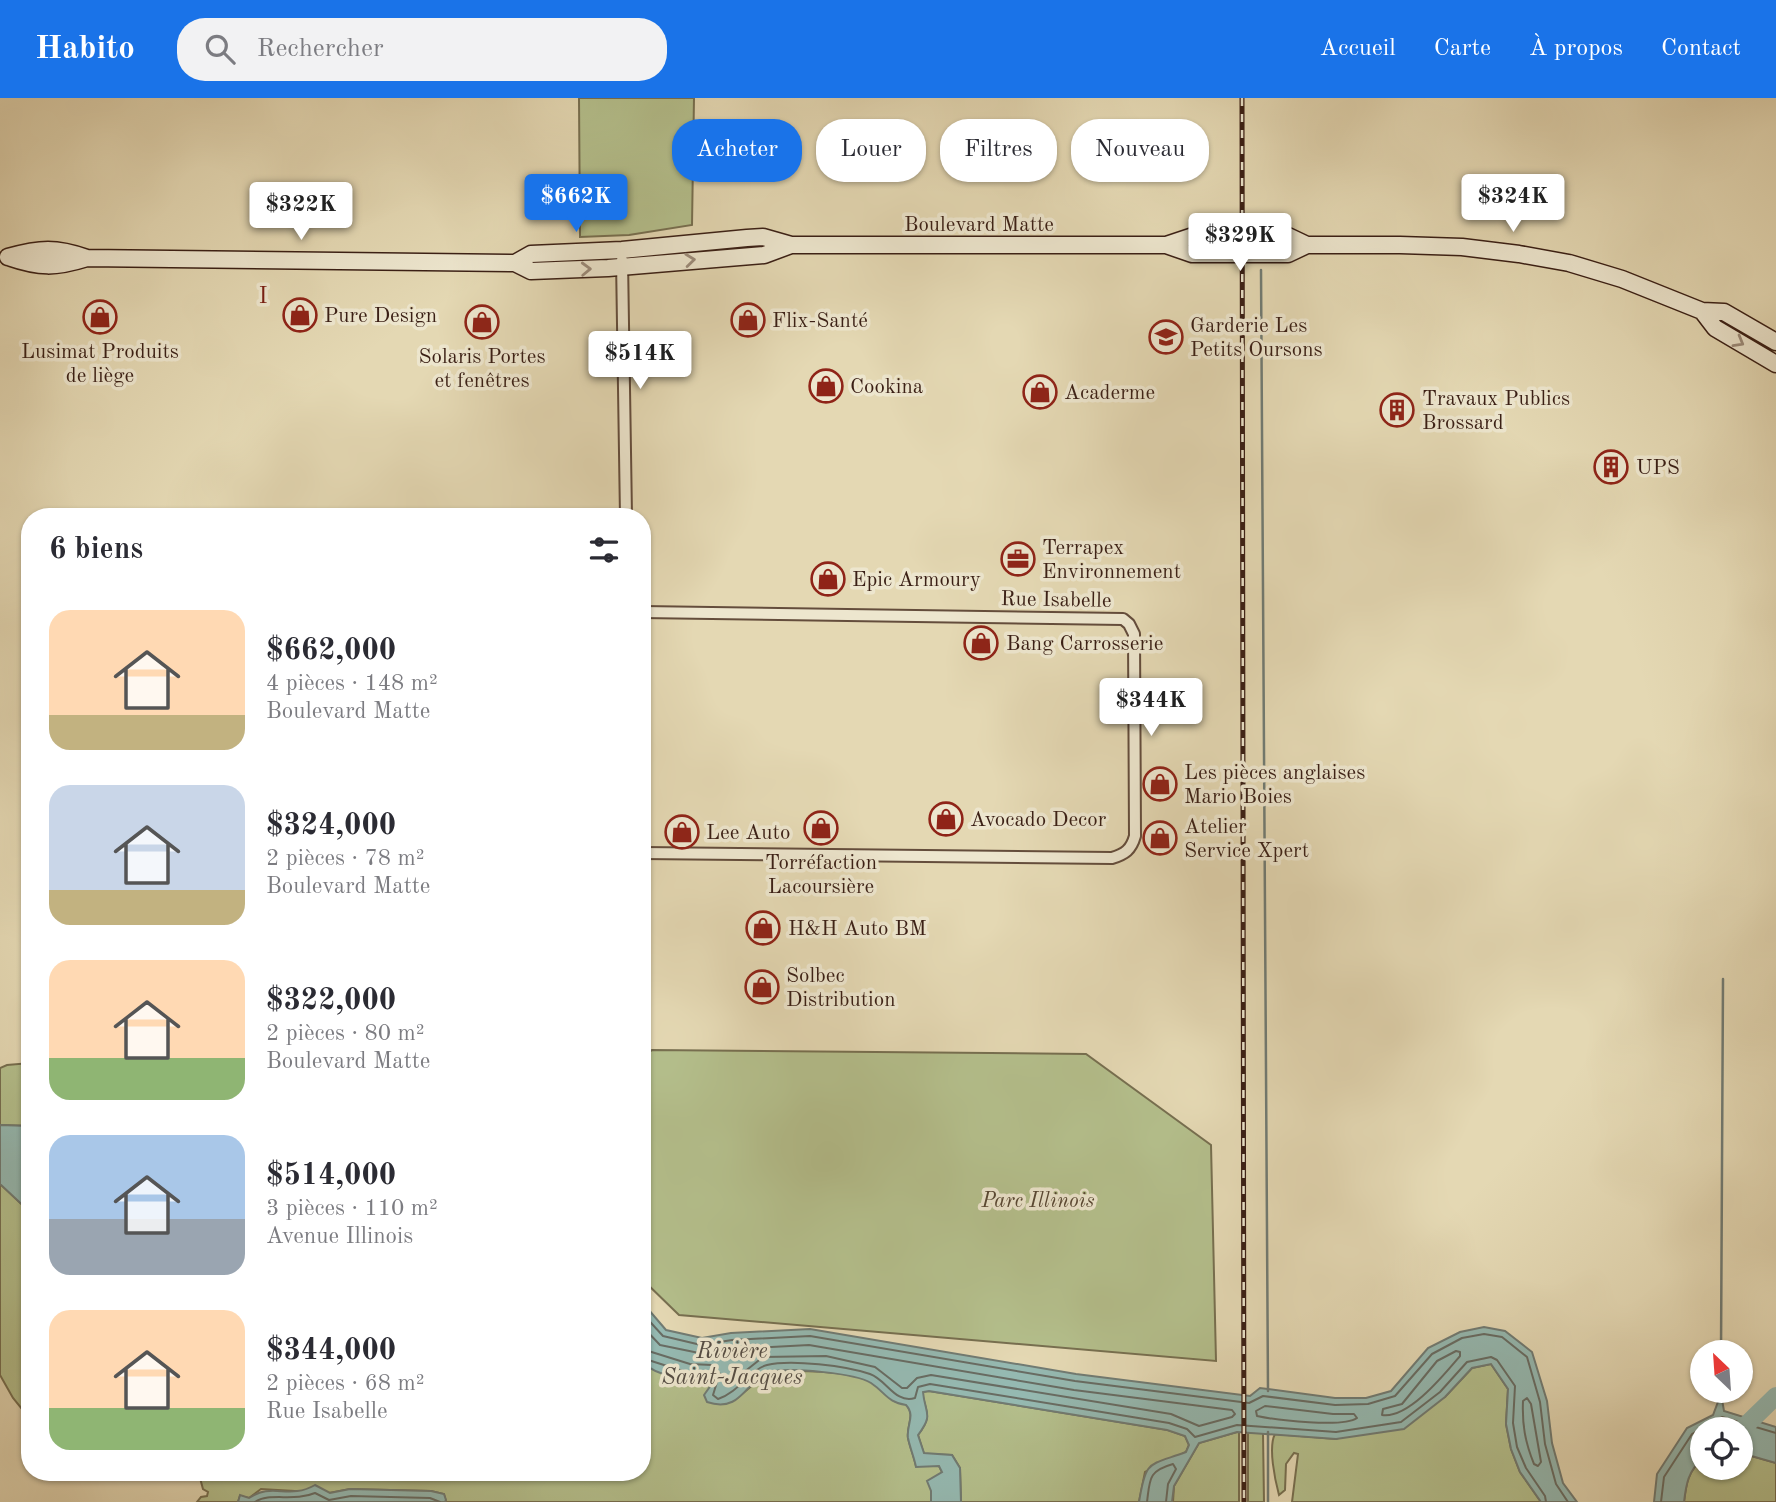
<!DOCTYPE html>
<html lang="fr">
<meta charset="utf-8">
<style>
:root{--surface:#fff;--page:#f2f2f3;--text:#2b2b33;--muted:#7c7c81;--accent:#1a73e8}
body{margin:0;font-family:"Old Standard TT",serif;background:var(--page);color:var(--text);height:100vh;display:flex;flex-direction:column;font-size:26px;white-space:nowrap}
*{box-sizing:border-box;margin:0}
p{font-size:23px;color:var(--muted)}
.icon{flex:none;width:38px;height:38px;fill:none;stroke:currentColor;stroke-width:2;stroke-linecap:round;stroke-linejoin:round}
.map{position:relative;flex:1;overflow:hidden}
.panel{position:absolute;left:21px;top:410px;width:630px;height:973px;display:flex;flex-direction:column;background:var(--surface);border-radius:28px;box-shadow:0 2px 5px #0004}
.panel>*{flex:none}
.banner{position:absolute;left:672px;top:21px;width:665px;height:63px;display:flex;gap:14px}
.needle{width:46px;rotate:335deg}
.fabs{position:absolute;left:1690px;top:1242px;display:grid;gap:14px}
.fabs a{display:grid;place-items:center;width:63px;height:63px;border-radius:50%;background:var(--surface);box-shadow:0 2px 5px #0004;font-size:35px}
.price{position:absolute;translate:-50% -60px;padding:0 16px;border-radius:7px;background:#fff;color:#222;font-size:23px;line-height:46px;filter:drop-shadow(0 2px 4px #0008)}
.price::after{content:'';position:absolute;left:50%;top:42px;width:21px;height:16px;margin-left:-10px;background:inherit;clip-path:polygon(0 0,100% 0,50% 100%)}
.price.active{background:var(--accent);color:#fff}
ul{padding:0;list-style:none}
li{display:flex;align-items:center;gap:21px;height:175px;padding:0 28px}
li span{display:grid;place-items:center;flex:none;width:196px;height:140px;border-radius:21px;color:#555}
li>.icon{margin-inline-start:auto}
span .icon{width:84px;height:84px;fill:#fffc;stroke-width:1}
li b{font-size:30px}
h2{display:flex;justify-content:space-between;align-items:center;height:84px;padding:0 28px;font-size:30px}
.pill{padding:0 24px;border-radius:28px;background:var(--surface);box-shadow:0 2px 5px #0004;font-size:24px;line-height:63px}
.pill.active{background:var(--accent);color:#fff}
header{display:flex;align-items:center;gap:42px;box-sizing:border-box;height:98px;padding:0 35px;background:var(--accent);color:#fff}
header strong{font-size:33px}
nav{display:flex;gap:38px;margin-inline-start:auto;font-size:24px}
.search{width:490px;height:63px;background:var(--page);display:flex;align-items:center;gap:18px;box-sizing:border-box;padding:0 24px;border-radius:28px;color:var(--muted);font-size:26px}
.map>svg:first-child{display:block}
.green{fill:#b4bf8c;stroke:#776f50;stroke-width:2}
.water{fill:#95b9b1;stroke:#717b73;stroke-width:2}
.lines{fill:none;stroke-linecap:round;stroke-linejoin:round}
.shore{stroke:#686c63;stroke-width:2}
.stream{stroke:#717b73;stroke-width:2.5}
.river{stroke:#95b9b1;stroke-width:18}
.minor-casing{stroke:#644d3c;stroke-width:14}
.secondary-casing{stroke:#3a1f15;stroke-width:19}
.minor{stroke:#ede6ce;stroke-width:10}
.secondary{stroke:#ede6ce;stroke-width:16}
.rail-casing{stroke:#3a1f15;stroke-width:5}
.rail{stroke:#ede6ce;stroke-width:2.5;stroke-dasharray:8;stroke-linecap:butt}
.oneway{stroke:#9c8c7b}
.labels{text-anchor:middle;stroke-width:7;stroke-linejoin:round;paint-order:stroke}
.street-label{font-size:21px;fill:#3a1f15;stroke:#ede6ce}
.poi-label{font-size:21px;fill:#3a1f15;stroke:#ede6ce;text-anchor:start}
.park-label{font-size:21px;font-style:italic;fill:#584733;stroke:#ede6ce}
.neighbourhood-label{font-size:23px;letter-spacing:2px;fill:#7a1f14;stroke:#ede6ce}
.water-label{font-size:23px;font-style:italic;fill:#554d44;stroke:#ede6ce}
</style>
<header>
<strong>Habito</strong>
<div class="search"><svg class="icon" aria-label="search" viewBox="0 0 24 24"><circle cx="10" cy="10" r="6"/><path d="M15 15l6 6"/></svg>Rechercher</div>
<nav><a>Accueil</a><a>Carte</a><a>À propos</a><a>Contact</a></nav>
</header>
<div class="map">
<svg width="1776" height="1404" viewBox="0 0 1776 1404">
<rect width="100%" height="100%" fill="#e4d8b3"/>
<filter id="stains"><feTurbulence type="fractalNoise" baseFrequency=".00286" numOctaves="4"/><feColorMatrix values="0 0 0 0 .2 0 0 0 0 .09 0 0 0 0 .02 0 0 0 .5 -.17"/></filter>
<radialGradient id="worn" r=".72"><stop offset=".6" stop-color="#630" stop-opacity="0"/><stop offset="1" stop-color="#630" stop-opacity=".3"/></radialGradient>
<path class="green" d="M 579,0 L 694,0 L 692,127 L 629,137 L 580,139 Z
M 652,952 L 1086,956 L 1211,1047 L 1216,1263 L 679,1217 L 642,1181 L 642,960 Z
M 30,965 L 30,1028 L 0,1027 L 0,970 L 7,967 Z
M 0,1086 L 30,1114 L 30,1321 L 13,1300 L 0,1277 Z
M 642,1264 L 646,1268 L 669,1277 L 689,1282 L 706,1281 L 735,1302 L 768,1274 C 793,1272 850,1272 871,1284 C 886,1294 887,1304 906,1306 C 916,1318 906,1327 908,1340 C 910,1349 914,1359 916,1368 L 939,1368 L 942,1374 L 931,1393 L 931,1404 L 446,1404 L 444,1396 L 431,1393 L 350,1391 L 329,1395 L 261,1391 L 249,1400 L 240,1398 L 238,1404 L 197,1404 L 201,1399 L 207,1398 L 208,1394 L 203,1391 L 200,1380 L 185,1374 L 642,1374 Z
M 1491,1266 L 1508,1291 L 1506,1326 L 1511,1351 L 1520,1374 L 1541,1404 L 1292,1404 L 1298,1356 L 1294,1355 L 1286,1366 L 1285,1392 L 1279,1397 C 1275,1382 1268,1349 1275,1336 L 1336,1341 L 1445,1299 L 1472,1270 Z
M 929,1293 L 1168,1332 L 1185,1338 L 1189,1347 L 1186,1354 L 1145,1374 L 1139,1404 L 961,1404 L 960,1370 L 952,1357 L 924,1356 L 918,1337 C 933,1317 926,1316 922,1294 Z
M 1237,1334 L 1239,1334 L 1239,1404 L 1173,1404 L 1174,1388 L 1199,1345 Z
M 1248,1334 L 1263,1335 L 1264,1404 L 1248,1404 Z
M 1741,1355 L 1776,1365 L 1776,1404 L 1684,1404 C 1686,1387 1688,1372 1703,1361 L 1703,1370 L 1741,1370 Z"/>
<path class="water" d="M 0,1027 L 30,1028 L 30,1114 L 0,1086 Z
M 642,1204 L 666,1232 L 702,1240 L 731,1235 L 810,1231 L 1076,1276 L 1250,1298 L 1260,1290 L 1335,1300 L 1366,1300 L 1391,1293 L 1428,1250 L 1460,1234 L 1484,1229 L 1505,1233 L 1532,1254 L 1547,1303 L 1552,1345 L 1563,1385 L 1577,1404 L 1541,1404 L 1520,1374 L 1511,1351 L 1506,1326 L 1508,1291 L 1491,1266 L 1472,1270 L 1445,1299 L 1404,1331 L 1336,1341 L 1237,1334 L 1199,1345 L 1174,1388 L 1172,1404 L 1139,1404 C 1146,1361 1148,1368 1186,1354 L 1189,1347 L 1185,1338 L 1167,1332 L 929,1293 L 923,1294 C 925,1316 934,1316 918,1337 L 924,1355 L 952,1357 L 960,1370 L 961,1404 L 931,1404 L 931,1393 L 927,1383 L 942,1374 L 939,1368 L 916,1369 C 914,1359 910,1350 908,1340 C 906,1327 916,1318 906,1307 C 887,1304 886,1295 871,1285 C 855,1275 789,1269 770,1274 C 746,1280 743,1316 707,1304 L 704,1297 L 711,1287 L 706,1281 C 685,1282 658,1279 642,1264 Z
M 1721,1296 L 1724,1313 L 1776,1329 L 1776,1365 L 1741,1355 L 1741,1332 L 1703,1332 L 1703,1361 C 1688,1372 1686,1387 1684,1404 L 1654,1404 L 1657,1376 L 1687,1330 L 1713,1317 Z
M 315,1387 L 330,1395 L 350,1391 L 431,1393 L 444,1396 L 446,1402 L 445,1404 L 238,1404 L 240,1397 L 249,1400 C 272,1384 289,1402 315,1387 Z"/>
<g class="lines">
<path class="shore" d="M 642,1215 L 663,1238 L 701,1247 L 732,1242 L 810,1238 L 1075,1283 L 1249,1305 L 1263,1298 L 1335,1307 L 1368,1306 L 1395,1298 L 1432,1256 L 1462,1240 L 1484,1236 L 1502,1239 L 1527,1259 L 1540,1304 L 1545,1346 L 1556,1386 L 1568,1404
M 642,1228 L 660,1247 L 699,1255 L 733,1251 L 809,1247 L 1074,1292 L 1232,1312 L 1235,1316 L 1232,1319 L 1199,1328 L 1171,1316 L 931,1277 L 917,1280 L 907,1290 L 902,1290 L 875,1269 L 826,1258 L 763,1259 L 729,1286 L 712,1267 L 690,1266 L 642,1251
M 1456,1253 L 1460,1254 L 1460,1258 C 1443,1278 1408,1321 1382,1317 L 1383,1311 L 1402,1306 L 1437,1263 Z
M 642,1260 L 689,1275 L 709,1275 L 717,1284 L 713,1297 L 718,1301 C 739,1294 751,1271 767,1267 C 791,1261 847,1268 870,1276 C 887,1282 895,1306 915,1300 L 918,1289 L 930,1286 L 1169,1325 L 1187,1331 L 1195,1339 L 1237,1327 L 1336,1334 L 1401,1324 L 1440,1294 L 1467,1264 L 1491,1259 L 1497,1262 L 1515,1288 L 1513,1325 L 1517,1349 L 1526,1370 L 1545,1398 L 1546,1404
M 1527,1300 L 1531,1306 L 1541,1364 L 1538,1368 L 1534,1366 C 1525,1344 1522,1326 1523,1303 Z
M 1265,1308 L 1333,1316 L 1354,1316 L 1357,1320 C 1343,1330 1276,1322 1257,1318 L 1256,1313 Z
M 255,1404 C 269,1394 294,1404 315,1395 L 329,1402 L 351,1398 L 430,1400 L 440,1404
M 1147,1404 C 1150,1381 1148,1373 1173,1366 L 1176,1371 L 1168,1386 L 1166,1404
M 1661,1404 L 1664,1379 L 1692,1336 L 1722,1319 L 1776,1335"/>
<path class="stream" d="M 1261,172 L 1268,1293
M 1721,1255 L 1723,881
M 1268,1334 L 1268,1404"/>
<path class="river" d="M 1741,1332 L 1776,1298"/>
<defs>
<path id="minor" d="M 622,162 L 626,418
M 642,514 L 1123,521 L 1129,526 L 1134,536 L 1135,738 C 1131,752 1125,756 1112,760 L 642,755"/>
<path id="secondary" d="M 1166,147 L 1192,156 L 1288,156 L 1307,147 L 1400,147 L 1462,149 L 1519,156 L 1569,165 L 1622,181 L 1702,213 L 1724,214 L 1776,244
M 8,159 C 40,170 55,170 87,160 L 515,165 L 531,173 L 608,170 L 764,157 L 791,147
M 8,159 C 40,150 56,149 87,160
M 515,165 L 531,156 L 622,152 L 747,140 L 763,139 L 791,147 L 1166,147 L 1193,138 L 1288,138 L 1307,147
M 1702,213 L 1715,230 L 1776,266"/>
</defs>
<use href="#minor" class="minor-casing"/>
<use href="#secondary" class="secondary-casing"/>
<use href="#minor" class="minor"/>
<use href="#secondary" class="secondary"/>
<defs>
<path id="rail" d="M 1242,0 L 1244,1404"/>
</defs>
<use href="#rail" class="rail-casing"/>
<use href="#rail" class="rail"/>
</g>
<defs><path id="oneway-chevron" d="M-2-3.5L2.5 0L-2 3.5" fill="none" stroke-width="1.6" stroke-linecap="round" stroke-linejoin="round" transform="scale(1.75)"/></defs>
<g class="oneway">
<use href="#oneway-chevron" transform="translate(690 162) rotate(-6)"/>
<use href="#oneway-chevron" transform="translate(586 171) rotate(-2)"/>
<use href="#oneway-chevron" transform="translate(1739 244) rotate(30)"/>
</g>
<defs>
<symbol id="shop-ring" viewBox="-11 -11 22 22"><circle r="9.5" fill="#ede6ce" stroke="#8f2418" stroke-width="1.5"/><path d="M-5-2.5h2.3a2.7 3.5 0 0 1 5.4 0H5L5.5 6h-11ZM-1.5-2.5h3a1.5 2.3 0 0 0-3 0Z" fill="#8f2418"/></symbol>
<symbol id="school-ring" viewBox="-11 -11 22 22"><circle r="9.5" fill="#ede6ce" stroke="#8f2418" stroke-width="1.5"/><path d="M0-5L7-2L0 1L-7-2ZM-4 1L0 2.5L4 1V4Q0 6-4 4Z" fill="#8f2418"/></symbol>
<symbol id="building-ring" viewBox="-11 -11 22 22"><circle r="9.5" fill="#ede6ce" stroke="#8f2418" stroke-width="1.5"/><path d="M-4-6H4V6H1V3H-1V6H-4ZM-2.5-4.3h1.7v1.8h-1.7ZM.8-4.3h1.7v1.8H.8ZM-2.5-1h1.7V.8h-1.7ZM.8-1h1.7V.8H.8Z" fill="#8f2418"/></symbol>
<symbol id="office-ring" viewBox="-11 -11 22 22"><circle r="9.5" fill="#ede6ce" stroke="#8f2418" stroke-width="1.5"/><path d="M-6-3h4V-5.5h4V-3h4V5H-6ZM-1-4.5V-3h2v-1.5ZM-6 0V1H6V0Z" fill="#8f2418"/></symbol>
</defs>
<g fill-rule="evenodd">
<use href="#shop-ring" x="281" y="198" width="38" height="38"/>
<use href="#shop-ring" x="81" y="200" width="38" height="38"/>
<use href="#shop-ring" x="729" y="203" width="38" height="38"/>
<use href="#shop-ring" x="463" y="205" width="38" height="38"/>
<use href="#school-ring" x="1147" y="220" width="38" height="38"/>
<use href="#shop-ring" x="807" y="269" width="38" height="38"/>
<use href="#shop-ring" x="1021" y="275" width="38" height="38"/>
<use href="#building-ring" x="1378" y="293" width="38" height="38"/>
<use href="#building-ring" x="1592" y="350" width="38" height="38"/>
<use href="#office-ring" x="999" y="442" width="38" height="38"/>
<use href="#shop-ring" x="809" y="462" width="38" height="38"/>
<use href="#shop-ring" x="962" y="526" width="38" height="38"/>
<use href="#shop-ring" x="1141" y="667" width="38" height="38"/>
<use href="#shop-ring" x="927" y="702" width="38" height="38"/>
<use href="#shop-ring" x="802" y="711" width="38" height="38"/>
<use href="#shop-ring" x="663" y="715" width="38" height="38"/>
<use href="#shop-ring" x="1141" y="721" width="38" height="38"/>
<use href="#shop-ring" x="744" y="811" width="38" height="38"/>
<use href="#shop-ring" x="743" y="870" width="38" height="38"/>
</g>
<g class="labels">
<g class="street-label">
<text x="979" y="133">Boulevard Matte</text>
<text transform="translate(1056 501) rotate(1)" y="7">Rue Isabelle</text>
</g>
<g class="poi-label">
<text x="324" y="224">Pure Design</text>
<text x="772" y="229">Flix-Santé</text>
<text x="1190" y="234">Garderie Les<tspan x="1190" dy="24">Petits Oursons</tspan></text>
<text x="100" y="260" text-anchor="middle">Lusimat Produits<tspan x="100" dy="24">de liège</tspan></text>
<text x="482" y="265" text-anchor="middle">Solaris Portes<tspan x="482" dy="24">et fenêtres</tspan></text>
<text x="850" y="295">Cookina</text>
<text x="1064" y="301">Acaderme</text>
<text x="1422" y="307">Travaux Publics<tspan x="1422" dy="24">Brossard</tspan></text>
<text x="1636" y="376">UPS</text>
<text x="1042" y="456">Terrapex<tspan x="1042" dy="24">Environnement</tspan></text>
<text x="852" y="488">Epic Armoury</text>
<text x="1006" y="552">Bang Carrosserie</text>
<text x="1184" y="681">Les pièces anglaises<tspan x="1184" dy="24">Mario Boies</tspan></text>
<text x="970" y="728">Avocado Decor</text>
<text x="1184" y="735">Atelier<tspan x="1184" dy="24">Service Xpert</tspan></text>
<text x="706" y="741">Lee Auto</text>
<text x="821" y="771" text-anchor="middle">Torréfaction<tspan x="821" dy="24">Lacoursière</tspan></text>
<text x="788" y="837">H&amp;H Auto BM</text>
<text x="786" y="884">Solbec<tspan x="786" dy="24">Distribution</tspan></text>
</g>
<g class="park-label">
<text x="1038" y="1109">Parc Illinois</text>
</g>
<g class="neighbourhood-label">
<text x="264" y="205">I</text>
</g>
<g class="water-label">
<text x="732" y="1260">Rivière<tspan x="732" dy="26">Saint-Jacques</tspan></text>
</g>
</g>
<rect width="100%" height="100%" filter="url(#stains)"/>
<rect width="100%" height="100%" fill="url(#worn)"/>
</svg>
<div class="fabs">
<a><svg class="needle" viewBox="-14 -14 28 28"><path d="M0-13l5 13h-10z" fill="#e53935"/><path d="M0 13l5-13h-10z" fill="#7c7c81"/></svg></a>
<a><svg class="icon" aria-label="locate" viewBox="0 0 24 24"><circle cx="12" cy="12" r="6"/><path d="M12 2v4M12 18v4M2 12h4M18 12h4"/></svg></a>
</div>
<b class="price active" style="left:576px;top:136px">$662K</b>
<b class="price" style="left:1513px;top:136px">$324K</b>
<b class="price" style="left:301px;top:144px">$322K</b>
<b class="price" style="left:1240px;top:175px">$329K</b>
<b class="price" style="left:640px;top:293px">$514K</b>
<b class="price" style="left:1151px;top:640px">$344K</b>
<div class="banner">
<a class="pill active">Acheter</a>
<a class="pill">Louer</a>
<a class="pill">Filtres</a>
<a class="pill">Nouveau</a>
</div>
<section class="panel">
<h2>6 biens<svg class="icon" aria-label="filters" viewBox="0 0 24 24"><path d="M4 7h16M4 17h16"/><circle cx="9" cy="7" r="2"/><circle cx="15" cy="17" r="2"/></svg></h2>
<ul>
<li><span style="background:linear-gradient(#ffd9b3 75%,#c2b280 0)"><svg class="icon" aria-label="home" viewBox="0 0 24 24"><path d="M3 11l9-7 9 7M6 9v11h12V9"/></svg></span><div><b>$662,000</b><p>4 pièces · 148 m²</p><p>Boulevard Matte</p></div></li>
<li><span style="background:linear-gradient(#c9d6e8 75%,#c2b280 0)"><svg class="icon" aria-label="home" viewBox="0 0 24 24"><path d="M3 11l9-7 9 7M6 9v11h12V9"/></svg></span><div><b>$324,000</b><p>2 pièces · 78 m²</p><p>Boulevard Matte</p></div></li>
<li><span style="background:linear-gradient(#ffd9b3 70%,#8fb573 0)"><svg class="icon" aria-label="home" viewBox="0 0 24 24"><path d="M3 11l9-7 9 7M6 9v11h12V9"/></svg></span><div><b>$322,000</b><p>2 pièces · 80 m²</p><p>Boulevard Matte</p></div></li>
<li><span style="background:linear-gradient(#a9c7e8 60%,#9aa5b1 0)"><svg class="icon" aria-label="home" viewBox="0 0 24 24"><path d="M3 11l9-7 9 7M6 9v11h12V9"/></svg></span><div><b>$514,000</b><p>3 pièces · 110 m²</p><p>Avenue Illinois</p></div></li>
<li><span style="background:linear-gradient(#ffd9b3 70%,#8fb573 0)"><svg class="icon" aria-label="home" viewBox="0 0 24 24"><path d="M3 11l9-7 9 7M6 9v11h12V9"/></svg></span><div><b>$344,000</b><p>2 pièces · 68 m²</p><p>Rue Isabelle</p></div></li>
</ul>
</section>
</div>
